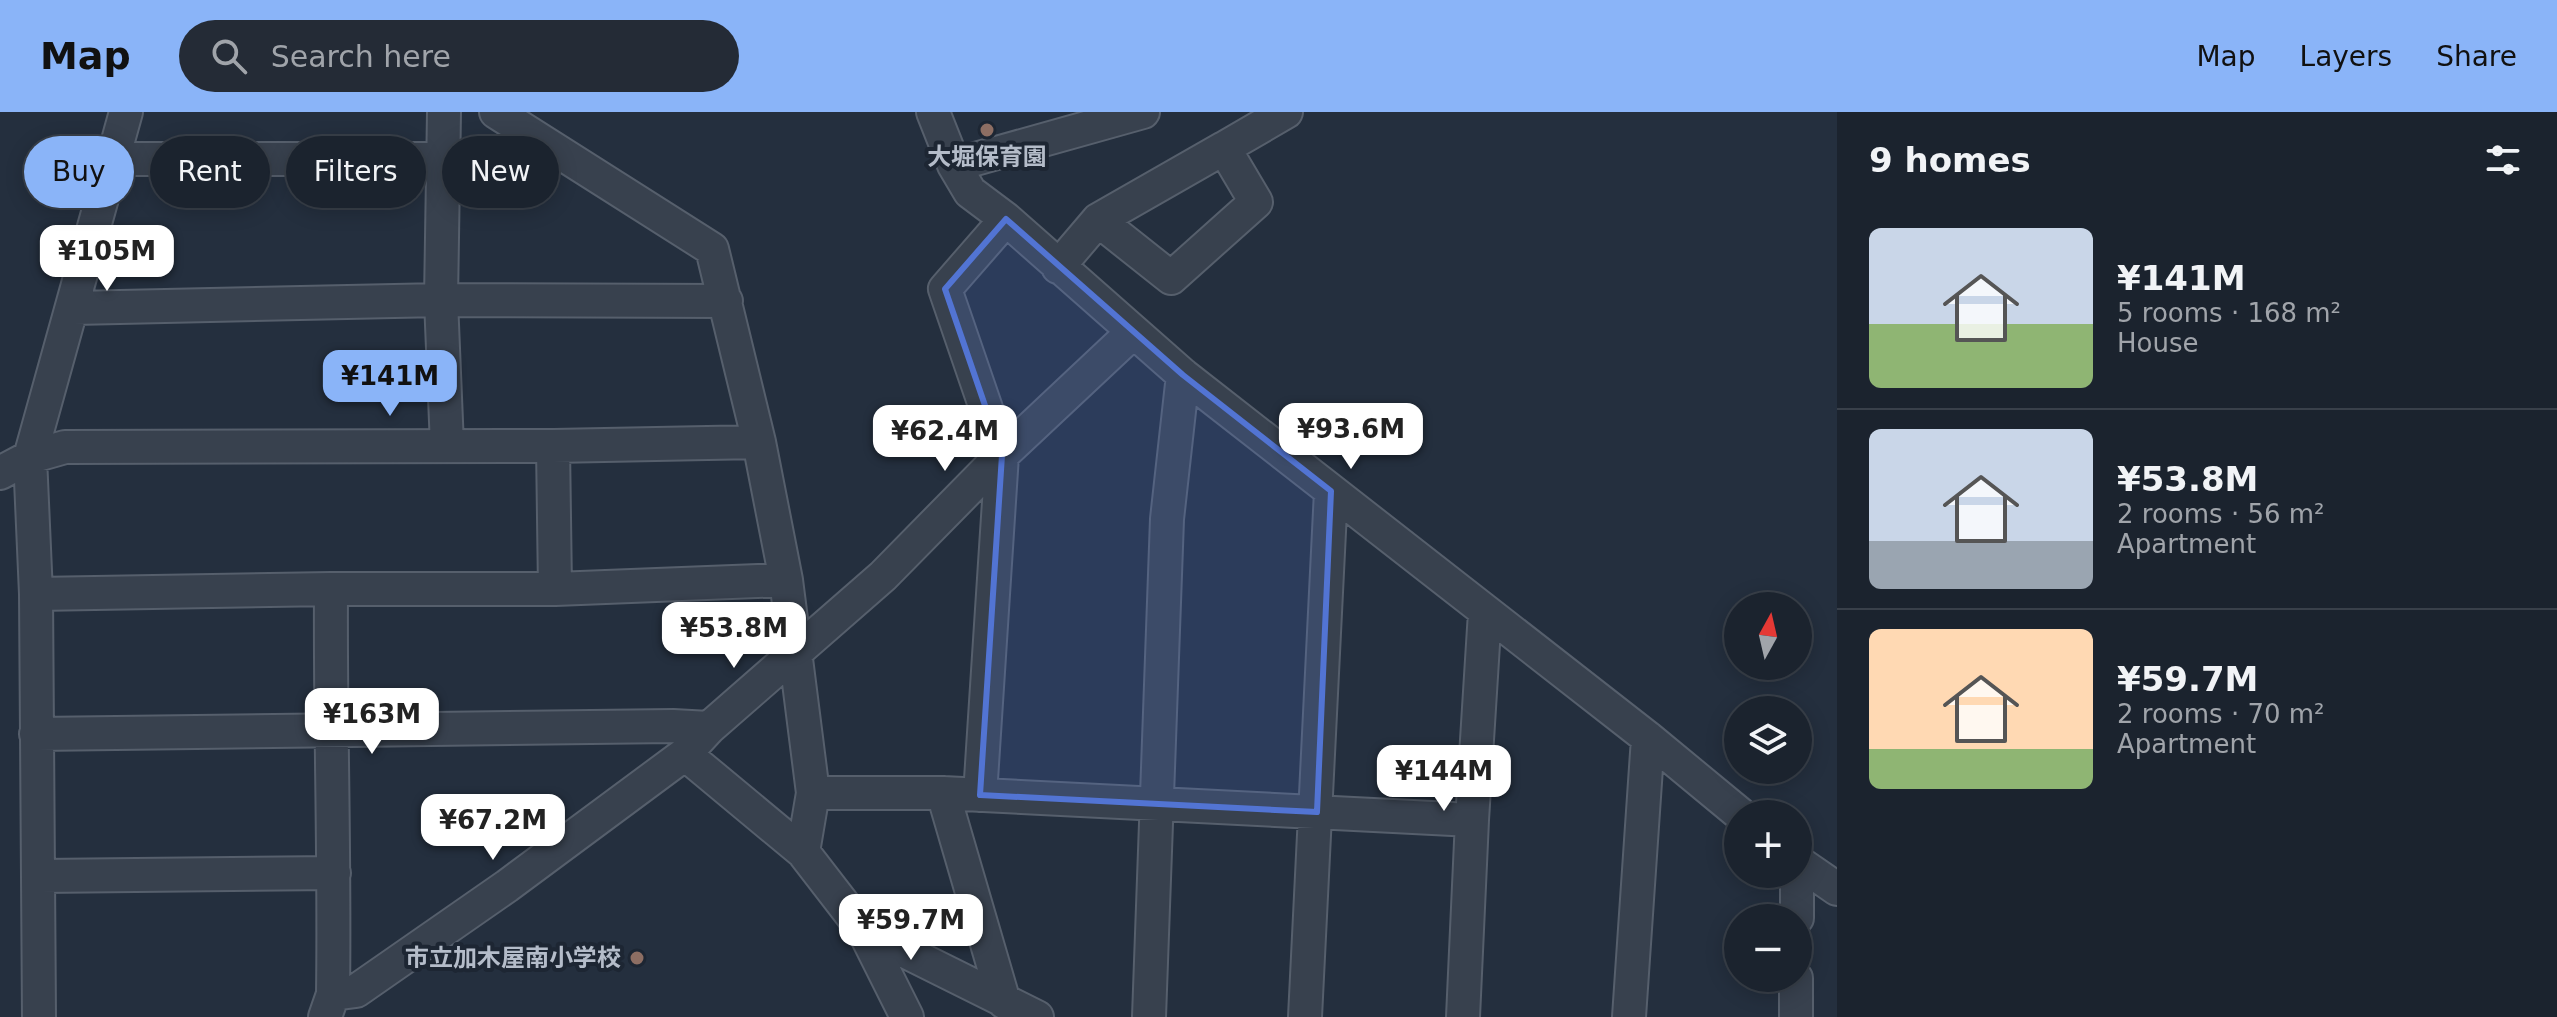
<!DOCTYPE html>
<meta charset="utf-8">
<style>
:root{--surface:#1b232e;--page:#242b36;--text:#f1f3f6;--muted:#a0a4aa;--line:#39404a;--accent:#8ab4f8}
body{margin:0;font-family:"DejaVu Sans","Noto Sans JP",sans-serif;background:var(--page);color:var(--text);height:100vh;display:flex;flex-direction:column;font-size:30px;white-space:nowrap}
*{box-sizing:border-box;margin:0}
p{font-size:26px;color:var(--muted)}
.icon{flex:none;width:44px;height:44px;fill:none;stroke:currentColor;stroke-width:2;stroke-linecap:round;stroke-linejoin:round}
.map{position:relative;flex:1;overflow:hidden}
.sheet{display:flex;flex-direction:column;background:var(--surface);width:720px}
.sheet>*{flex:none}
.banner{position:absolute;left:24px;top:24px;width:760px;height:72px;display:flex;gap:16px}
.needle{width:52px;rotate:8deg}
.fabs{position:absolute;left:1724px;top:480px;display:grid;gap:16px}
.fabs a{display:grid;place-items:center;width:88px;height:88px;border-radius:50%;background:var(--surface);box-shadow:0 4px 20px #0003,0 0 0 2px var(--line);font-size:40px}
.price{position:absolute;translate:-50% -68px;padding:0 18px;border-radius:16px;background:#fff;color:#222;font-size:26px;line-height:52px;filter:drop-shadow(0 2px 4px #0008)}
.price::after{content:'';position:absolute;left:50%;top:48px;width:24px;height:18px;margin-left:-12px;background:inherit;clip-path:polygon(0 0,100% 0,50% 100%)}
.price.on{background:var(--accent);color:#111}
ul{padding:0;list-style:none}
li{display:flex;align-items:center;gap:24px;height:200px;padding:0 32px}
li+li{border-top:2px solid var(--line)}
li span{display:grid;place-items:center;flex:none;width:224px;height:160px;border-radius:12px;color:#555}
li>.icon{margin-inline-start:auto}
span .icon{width:96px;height:96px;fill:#fffc;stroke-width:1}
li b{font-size:34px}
h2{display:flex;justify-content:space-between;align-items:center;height:96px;padding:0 32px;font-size:34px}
.pill{padding:0 28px;border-radius:36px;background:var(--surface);box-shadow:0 4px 20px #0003,0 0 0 2px var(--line);font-size:28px;line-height:72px}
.pill.on{background:var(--accent);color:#111}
header{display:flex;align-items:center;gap:48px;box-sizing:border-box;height:112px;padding:0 40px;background:var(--accent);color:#111}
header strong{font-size:38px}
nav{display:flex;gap:44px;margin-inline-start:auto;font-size:28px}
.search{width:560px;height:72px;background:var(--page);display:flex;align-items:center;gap:20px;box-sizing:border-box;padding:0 28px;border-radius:44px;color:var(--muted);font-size:30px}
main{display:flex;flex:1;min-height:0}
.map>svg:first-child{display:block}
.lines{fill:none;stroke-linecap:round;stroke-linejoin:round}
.minor-casing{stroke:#565f6c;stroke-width:36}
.minor{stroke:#38414e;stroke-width:32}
.marked{fill:#5274d3;fill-opacity:0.2;stroke:#5274d3;stroke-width:6;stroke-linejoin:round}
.education-dot{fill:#8d6e63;stroke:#1d2633;stroke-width:3}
.labels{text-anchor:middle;stroke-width:8;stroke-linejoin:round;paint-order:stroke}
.poi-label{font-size:24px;font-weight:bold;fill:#b4bcc9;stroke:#1d2633}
</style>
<header>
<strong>Map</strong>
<div class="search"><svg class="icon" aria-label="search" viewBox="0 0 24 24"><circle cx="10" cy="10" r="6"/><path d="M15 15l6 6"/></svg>Search here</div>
<nav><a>Map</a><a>Layers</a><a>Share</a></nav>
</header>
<main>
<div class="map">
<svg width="1837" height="905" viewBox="0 0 1837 905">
<rect width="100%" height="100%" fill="#242f3e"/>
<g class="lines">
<defs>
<path id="minor" d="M 444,0 L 441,188 L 447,334
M 496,0 L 712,137 L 759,330 L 786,468 L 813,681 L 803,740 L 864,819 L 907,905
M 933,0 L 954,53 L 970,80 L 1006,107 L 1183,263 L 1648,626 L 1740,702
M 1224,36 L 1286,0
M 114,47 L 443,47
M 954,53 L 1143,0
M 1058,155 L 1098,108 L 1224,36 L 1256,90 L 1171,166 L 1098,108
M 74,196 L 441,188 L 726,189
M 553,334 L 555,477
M 0,361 L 30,345 L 65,335 L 553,334 L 759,330
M 331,477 C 330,612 335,747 333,882
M 36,482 L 331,477 L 555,477 L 786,468
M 36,622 L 673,614 L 709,616
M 685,642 L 803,740
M 813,681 L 943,681 L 1472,708
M 943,681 L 1004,890
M 980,683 L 1002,343 L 945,177 L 1006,107
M 1798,750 L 1837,777
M 40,764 L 334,761
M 1797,806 L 1797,762
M 864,819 L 1037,905
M 39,905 L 36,482 L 30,345 L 126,0
M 325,905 L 333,882 L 356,879 L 507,774 L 685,642 L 709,616 L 883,464 L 1002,343 L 1132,221
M 1149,905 L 1167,407 L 1183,263
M 1305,905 L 1331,379
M 1463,905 L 1472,708 L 1485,500
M 1629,905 L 1648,626
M 1796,905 L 1796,866"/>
</defs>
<use href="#minor" class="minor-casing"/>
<use href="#minor" class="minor"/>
</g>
<path class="marked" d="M 1006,107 L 1183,263 L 1331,379 L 1317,700 L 980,683 L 1002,343 L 945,177 Z"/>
<g class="education-dot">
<circle cx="987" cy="18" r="8"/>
<circle cx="637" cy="846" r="8"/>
</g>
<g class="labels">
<g class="poi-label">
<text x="987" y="53">大堀保育園</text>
<text x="621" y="854" text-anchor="end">市立加木屋南小学校</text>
</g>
</g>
</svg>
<div class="fabs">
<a><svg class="needle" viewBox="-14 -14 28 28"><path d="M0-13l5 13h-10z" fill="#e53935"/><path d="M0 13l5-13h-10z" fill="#a0a4aa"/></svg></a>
<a><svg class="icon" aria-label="layers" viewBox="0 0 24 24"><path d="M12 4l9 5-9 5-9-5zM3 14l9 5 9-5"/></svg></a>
<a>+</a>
<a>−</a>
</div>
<b class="price" style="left:107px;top:181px">¥105M</b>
<b class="price on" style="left:390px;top:306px">¥141M</b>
<b class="price" style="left:1351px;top:359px">¥93.6M</b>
<b class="price" style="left:945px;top:361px">¥62.4M</b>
<b class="price" style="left:734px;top:558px">¥53.8M</b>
<b class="price" style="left:372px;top:644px">¥163M</b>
<b class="price" style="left:1444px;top:701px">¥144M</b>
<b class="price" style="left:493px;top:750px">¥67.2M</b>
<b class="price" style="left:911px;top:850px">¥59.7M</b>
<div class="banner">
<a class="pill on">Buy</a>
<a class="pill">Rent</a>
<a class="pill">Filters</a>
<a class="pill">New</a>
</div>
</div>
<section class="sheet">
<h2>9 homes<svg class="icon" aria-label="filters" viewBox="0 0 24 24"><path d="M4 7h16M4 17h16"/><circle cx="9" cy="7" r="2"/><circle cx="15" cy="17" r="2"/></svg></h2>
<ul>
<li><span style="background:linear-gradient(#c9d6e8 60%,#8fb573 0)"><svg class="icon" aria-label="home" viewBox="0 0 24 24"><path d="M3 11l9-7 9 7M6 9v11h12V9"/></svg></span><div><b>¥141M</b><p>5 rooms · 168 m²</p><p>House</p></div></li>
<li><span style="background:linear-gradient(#c9d6e8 70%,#9aa5b1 0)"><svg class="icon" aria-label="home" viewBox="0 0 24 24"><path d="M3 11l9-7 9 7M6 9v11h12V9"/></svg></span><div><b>¥53.8M</b><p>2 rooms · 56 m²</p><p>Apartment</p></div></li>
<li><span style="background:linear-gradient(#ffd9b3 75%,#8fb573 0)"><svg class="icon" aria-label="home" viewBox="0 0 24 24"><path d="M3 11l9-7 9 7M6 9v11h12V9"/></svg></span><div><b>¥59.7M</b><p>2 rooms · 70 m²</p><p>Apartment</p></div></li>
</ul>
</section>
</main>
